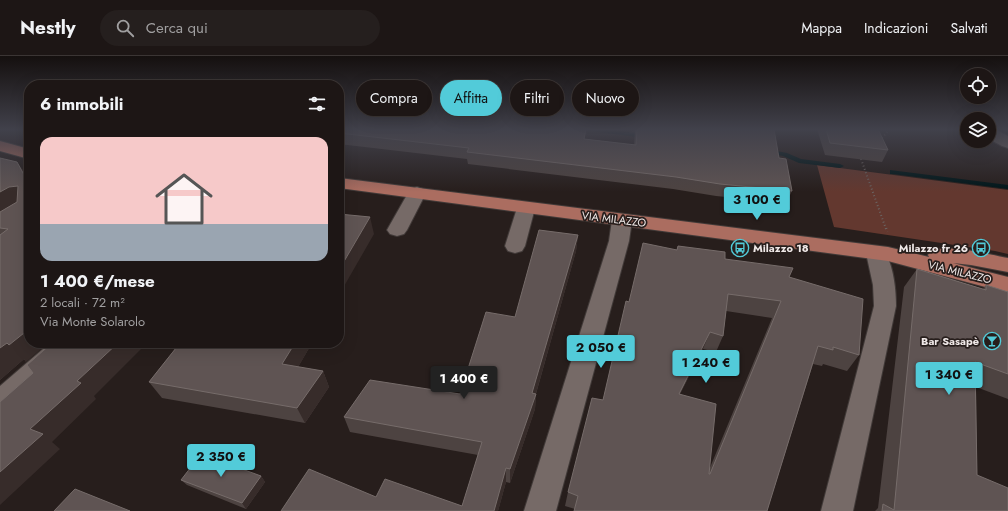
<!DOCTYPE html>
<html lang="it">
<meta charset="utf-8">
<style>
:root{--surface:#1d1615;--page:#251f1e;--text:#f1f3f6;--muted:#a09fa0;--line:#3b3534;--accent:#52cbd9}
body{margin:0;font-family:Jost,sans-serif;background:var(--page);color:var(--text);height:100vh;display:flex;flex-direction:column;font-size:15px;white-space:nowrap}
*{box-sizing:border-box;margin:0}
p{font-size:13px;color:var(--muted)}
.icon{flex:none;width:22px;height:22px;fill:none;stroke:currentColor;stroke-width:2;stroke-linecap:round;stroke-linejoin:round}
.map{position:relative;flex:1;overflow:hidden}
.panel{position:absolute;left:24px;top:24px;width:320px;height:268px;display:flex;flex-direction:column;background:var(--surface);border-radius:16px;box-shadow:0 4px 16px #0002,0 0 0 1px var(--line)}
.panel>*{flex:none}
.top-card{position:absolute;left:356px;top:24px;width:380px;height:36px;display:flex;gap:8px}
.buttons{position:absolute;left:960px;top:12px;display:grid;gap:8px}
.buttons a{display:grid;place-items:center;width:36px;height:36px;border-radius:50%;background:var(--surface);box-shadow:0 4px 16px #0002,0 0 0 1px var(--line);font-size:20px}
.price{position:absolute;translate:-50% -34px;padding:0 9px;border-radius:4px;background:var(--accent);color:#111;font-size:13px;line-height:26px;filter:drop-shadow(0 1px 2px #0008)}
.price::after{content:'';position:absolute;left:50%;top:24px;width:12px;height:9px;margin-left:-6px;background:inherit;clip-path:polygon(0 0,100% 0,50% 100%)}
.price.on{background:#222;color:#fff}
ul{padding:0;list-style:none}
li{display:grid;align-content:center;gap:8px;height:212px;padding:0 16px}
li span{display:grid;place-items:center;height:124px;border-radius:12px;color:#555}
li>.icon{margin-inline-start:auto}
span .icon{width:72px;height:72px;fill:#fffc;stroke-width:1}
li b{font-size:17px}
h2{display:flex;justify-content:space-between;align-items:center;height:48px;padding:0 16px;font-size:17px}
.pill{padding:0 14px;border-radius:18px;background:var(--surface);box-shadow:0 4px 16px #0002,0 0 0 1px var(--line);font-size:14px;line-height:36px}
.pill.on{background:var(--accent);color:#111}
header{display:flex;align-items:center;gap:24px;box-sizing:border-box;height:56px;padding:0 20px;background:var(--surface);border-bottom:1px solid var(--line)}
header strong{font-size:19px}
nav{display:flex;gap:22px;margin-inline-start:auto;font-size:14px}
.search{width:280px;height:36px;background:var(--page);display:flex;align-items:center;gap:10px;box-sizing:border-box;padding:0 14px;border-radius:22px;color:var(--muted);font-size:15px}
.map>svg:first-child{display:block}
.green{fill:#63382f}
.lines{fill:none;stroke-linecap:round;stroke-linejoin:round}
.stream{fill:#001619;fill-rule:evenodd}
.minor-casing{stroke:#413a38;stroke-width:2}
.major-casing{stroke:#413a38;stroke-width:2}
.path-far1{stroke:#6b6361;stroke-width:2;stroke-dasharray:1 2.5;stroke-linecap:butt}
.path{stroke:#6b6361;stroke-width:2.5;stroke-dasharray:1 3;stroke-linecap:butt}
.minor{fill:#766a67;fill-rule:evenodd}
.major{fill:#ab6d60;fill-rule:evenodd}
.wall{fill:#4d4341;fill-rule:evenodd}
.shaded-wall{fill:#372c2a}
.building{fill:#5f5453;stroke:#766c6a;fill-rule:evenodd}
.labels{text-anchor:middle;stroke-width:3.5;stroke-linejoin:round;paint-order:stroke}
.street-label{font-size:11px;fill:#f0e9e8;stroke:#271e1c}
.poi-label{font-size:11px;font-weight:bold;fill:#f0e9e8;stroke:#271e1c;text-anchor:end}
</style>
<header>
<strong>Nestly</strong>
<div class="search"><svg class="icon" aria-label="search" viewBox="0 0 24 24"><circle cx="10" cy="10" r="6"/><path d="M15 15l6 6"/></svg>Cerca qui</div>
<nav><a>Mappa</a><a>Indicazioni</a><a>Salvati</a></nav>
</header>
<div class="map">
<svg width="1008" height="455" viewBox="0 0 1008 455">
<rect width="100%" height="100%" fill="#271e1c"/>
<path class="green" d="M 817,109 L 1008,134 L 1008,198 L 995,195 L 834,171 Z"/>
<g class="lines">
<path class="stream" d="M 587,73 L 604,73 L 646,78 L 649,80 L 646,82 L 590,75 Z
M 766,93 L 787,97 L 801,103 L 840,108 L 844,110 L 840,112 L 799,107 L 783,100 L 764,96 L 763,95 Z
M 890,114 L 1008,129 L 1008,133 L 893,118 L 890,118 Z"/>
<defs>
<path id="minor" d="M 989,73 L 995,73 L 1008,80 L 1008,92 L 1002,90 L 989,83 Z
M 417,131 L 423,133 L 426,137 L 407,174 L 404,178 L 397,180 L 390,178 L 387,174 L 408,137 L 411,133 Z
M 526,146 L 533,148 L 535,152 L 525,190 L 522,195 L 515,197 L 508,195 L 505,190 L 517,152 L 519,148 Z
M 622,158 L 629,160 L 632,164 L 629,185 L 556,455 L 524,455 L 609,185 L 612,164 L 615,160 Z
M 876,190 L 883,192 C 893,208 896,231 896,250 L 853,455 L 821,455 L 874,250 L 873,229 L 866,197 L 869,192 Z
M 50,287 L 79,287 L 76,294 L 9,354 L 0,358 L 0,330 Z"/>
<path id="major" d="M 0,85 L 29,93 L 29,103 L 0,95 Z
M 339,122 L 888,191 L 929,201 L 928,199 L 931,194 C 952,188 986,198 1008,202 L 1008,216 L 971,209 L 953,207 L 1008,221 L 1008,237 L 888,205 L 339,132 Z"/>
</defs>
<use href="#minor" class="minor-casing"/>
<use href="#major" class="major-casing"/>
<path class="path-far1" d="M 882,82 L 890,73
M 861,103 L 886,173"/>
<path class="path" d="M 886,172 L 887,176"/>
<use href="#minor" class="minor"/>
<use href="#major" class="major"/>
</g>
<path class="wall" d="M 339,73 L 585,83 L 634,89 L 635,73 L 774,73 L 779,102 L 792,135 L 786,147 L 716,140 L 673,133 L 468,108 L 467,103 L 339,88 Z
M 817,73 L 878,73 L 888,94 L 882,106 L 825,99 Z
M 0,102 L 26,306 L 24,303 L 0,324 Z
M 578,179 L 576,195 L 536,338 L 535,353 L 510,427 L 506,426 L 498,455 L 376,441 L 462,450 L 478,399 L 350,376 L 344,361 L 460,338 L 515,261 Z
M 678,190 L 725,203 L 789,221 L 859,299 L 847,315 L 823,308 L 822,310 L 813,308 L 767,455 L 575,453 L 565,450 L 568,436 L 603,344 L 677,194 ZM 726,255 L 772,262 L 709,414 L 680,338 L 703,293 L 716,296 L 723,280 Z
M 917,213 L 983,233 L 986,229 L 1008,236 L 1008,343 L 976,331 L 977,419 L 1008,455 L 875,455 L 878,452 L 904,231 Z
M 152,287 L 312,287 L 298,311 L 323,315 L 329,331 L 305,367 L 162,342 L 149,326 L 176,292 Z
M 261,420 L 265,426 L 246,453 L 187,429 L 181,424 Z"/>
<path class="shaded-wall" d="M 586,73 L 587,73 L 582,94 L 584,83 Z
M 17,106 L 29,122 L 29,128 L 28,126 Z
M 18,130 L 29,145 L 0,160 L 0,136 L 9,131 Z
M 370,161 L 374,178 L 339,239 L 339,214 Z
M 578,179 L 576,195 L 533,348 L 536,338 L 535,353 L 510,427 L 510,413 Z
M 29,273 L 29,287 L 48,287 L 26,306 L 24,303 L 0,324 L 0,292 L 7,287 Z
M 710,276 L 703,293 L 672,353 L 679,338 Z
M 118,287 L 147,287 L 94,340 L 96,343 L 52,386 L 60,393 L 0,449 L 0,416 L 30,373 L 77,325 Z
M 295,287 L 312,287 L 290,325 L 282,308 Z
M 323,315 L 329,331 L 305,367 L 297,352 Z
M 506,412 L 506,426 L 498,455 L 494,455 Z
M 261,420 L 265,426 L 246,453 L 242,447 Z"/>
<path class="building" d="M 339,73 L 586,73 L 584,83 L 636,89 L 637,73 L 774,73 L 779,102 L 786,103 L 792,135 L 720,128 L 676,121 L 467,96 L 469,92 L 339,77 Z
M 826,73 L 878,73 L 888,94 L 830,87 Z
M 0,102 L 17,106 L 28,126 L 29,126 L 29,273 L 9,289 L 7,287 L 0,292 L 0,179 L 8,173 L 0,172 L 0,156 L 17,146 L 18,130 L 9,131 L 0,136 Z
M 339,158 L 370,161 L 339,214 Z
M 539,174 L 578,179 L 532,337 L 536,338 L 510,413 L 506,412 L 494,455 L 281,455 L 309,413 L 376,441 L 385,423 L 462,450 L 482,386 L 344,361 L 370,324 L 460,338 L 486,256 L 515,261 Z
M 643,187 L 677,194 L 678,190 L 725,196 L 725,203 L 793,212 L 789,221 L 863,243 L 859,299 L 833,291 L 833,294 L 818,290 L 767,455 L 574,455 L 578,440 L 568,436 L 592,342 L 603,344 L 626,245 L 629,246 ZM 728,238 L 781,245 L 710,418 L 709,418 L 716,348 L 679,338 L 710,276 L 723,280 Z
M 917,213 L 986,234 L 986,229 L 1008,236 L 1008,318 L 975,306 L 977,419 L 1008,432 L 1008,455 L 882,455 L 883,448 L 894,454 Z
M 52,287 L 118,287 L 77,325 L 81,327 L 30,373 L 43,378 L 0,416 L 0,346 L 33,317 L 27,309 Z
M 180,287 L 295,287 L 282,308 L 323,315 L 297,352 L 149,326 Z
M 201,398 L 261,420 L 242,447 L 181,424 Z
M 75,433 L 130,455 L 54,455 Z"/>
<linearGradient id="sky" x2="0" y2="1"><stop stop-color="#15100f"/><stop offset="0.54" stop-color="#41414b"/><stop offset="1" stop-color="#41414b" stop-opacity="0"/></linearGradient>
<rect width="1008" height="136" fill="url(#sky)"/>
<defs>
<symbol id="bus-ring" viewBox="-11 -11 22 22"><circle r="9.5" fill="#271e1c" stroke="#52cbd9" stroke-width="1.5"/><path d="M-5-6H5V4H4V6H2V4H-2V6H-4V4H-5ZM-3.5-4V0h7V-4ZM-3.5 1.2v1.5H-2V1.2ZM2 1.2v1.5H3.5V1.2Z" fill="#52cbd9"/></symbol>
<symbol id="bar-ring" viewBox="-11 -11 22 22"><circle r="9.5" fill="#271e1c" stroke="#52cbd9" stroke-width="1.5"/><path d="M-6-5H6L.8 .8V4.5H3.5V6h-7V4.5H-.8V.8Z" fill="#52cbd9"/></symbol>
</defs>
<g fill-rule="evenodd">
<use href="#bus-ring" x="730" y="182" width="20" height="20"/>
<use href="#bus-ring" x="971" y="182" width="20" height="20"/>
<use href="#bar-ring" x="982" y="275" width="20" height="20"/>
</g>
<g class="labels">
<g class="street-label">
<text transform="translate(614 163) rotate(7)" y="4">VIA MILAZZO</text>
<text transform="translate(960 216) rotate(14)" y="4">VIA MILAZZO</text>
</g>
<g class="poi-label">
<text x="753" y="196" text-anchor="start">Milazzo 18</text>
<text x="968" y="196">Milazzo fr 26</text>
<text x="979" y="289">Bar Sasapè</text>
</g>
</g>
</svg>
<div class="buttons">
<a><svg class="icon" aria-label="locate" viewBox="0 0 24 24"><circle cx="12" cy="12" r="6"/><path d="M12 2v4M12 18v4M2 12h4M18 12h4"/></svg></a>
<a><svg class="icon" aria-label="layers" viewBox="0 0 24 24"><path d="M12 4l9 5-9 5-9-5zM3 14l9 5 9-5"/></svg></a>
</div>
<b class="price" style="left:757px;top:165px">3 100 €</b>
<b class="price" style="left:601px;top:313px">2 050 €</b>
<b class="price" style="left:706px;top:328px">1 240 €</b>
<b class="price" style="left:949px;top:340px">1 340 €</b>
<b class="price on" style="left:464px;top:344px">1 400 €</b>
<b class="price" style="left:221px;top:422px">2 350 €</b>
<div class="top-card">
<a class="pill">Compra</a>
<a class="pill on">Affitta</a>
<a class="pill">Filtri</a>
<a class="pill">Nuovo</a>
</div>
<section class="panel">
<h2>6 immobili<svg class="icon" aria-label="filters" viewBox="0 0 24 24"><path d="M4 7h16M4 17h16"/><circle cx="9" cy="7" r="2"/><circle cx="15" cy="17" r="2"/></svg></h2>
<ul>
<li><span style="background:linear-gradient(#f6c9c9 70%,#9aa5b1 0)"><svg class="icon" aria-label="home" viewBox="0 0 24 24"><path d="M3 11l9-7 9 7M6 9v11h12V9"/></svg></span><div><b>1 400 €/mese</b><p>2 locali · 72 m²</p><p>Via Monte Solarolo</p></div></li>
</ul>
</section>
</div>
